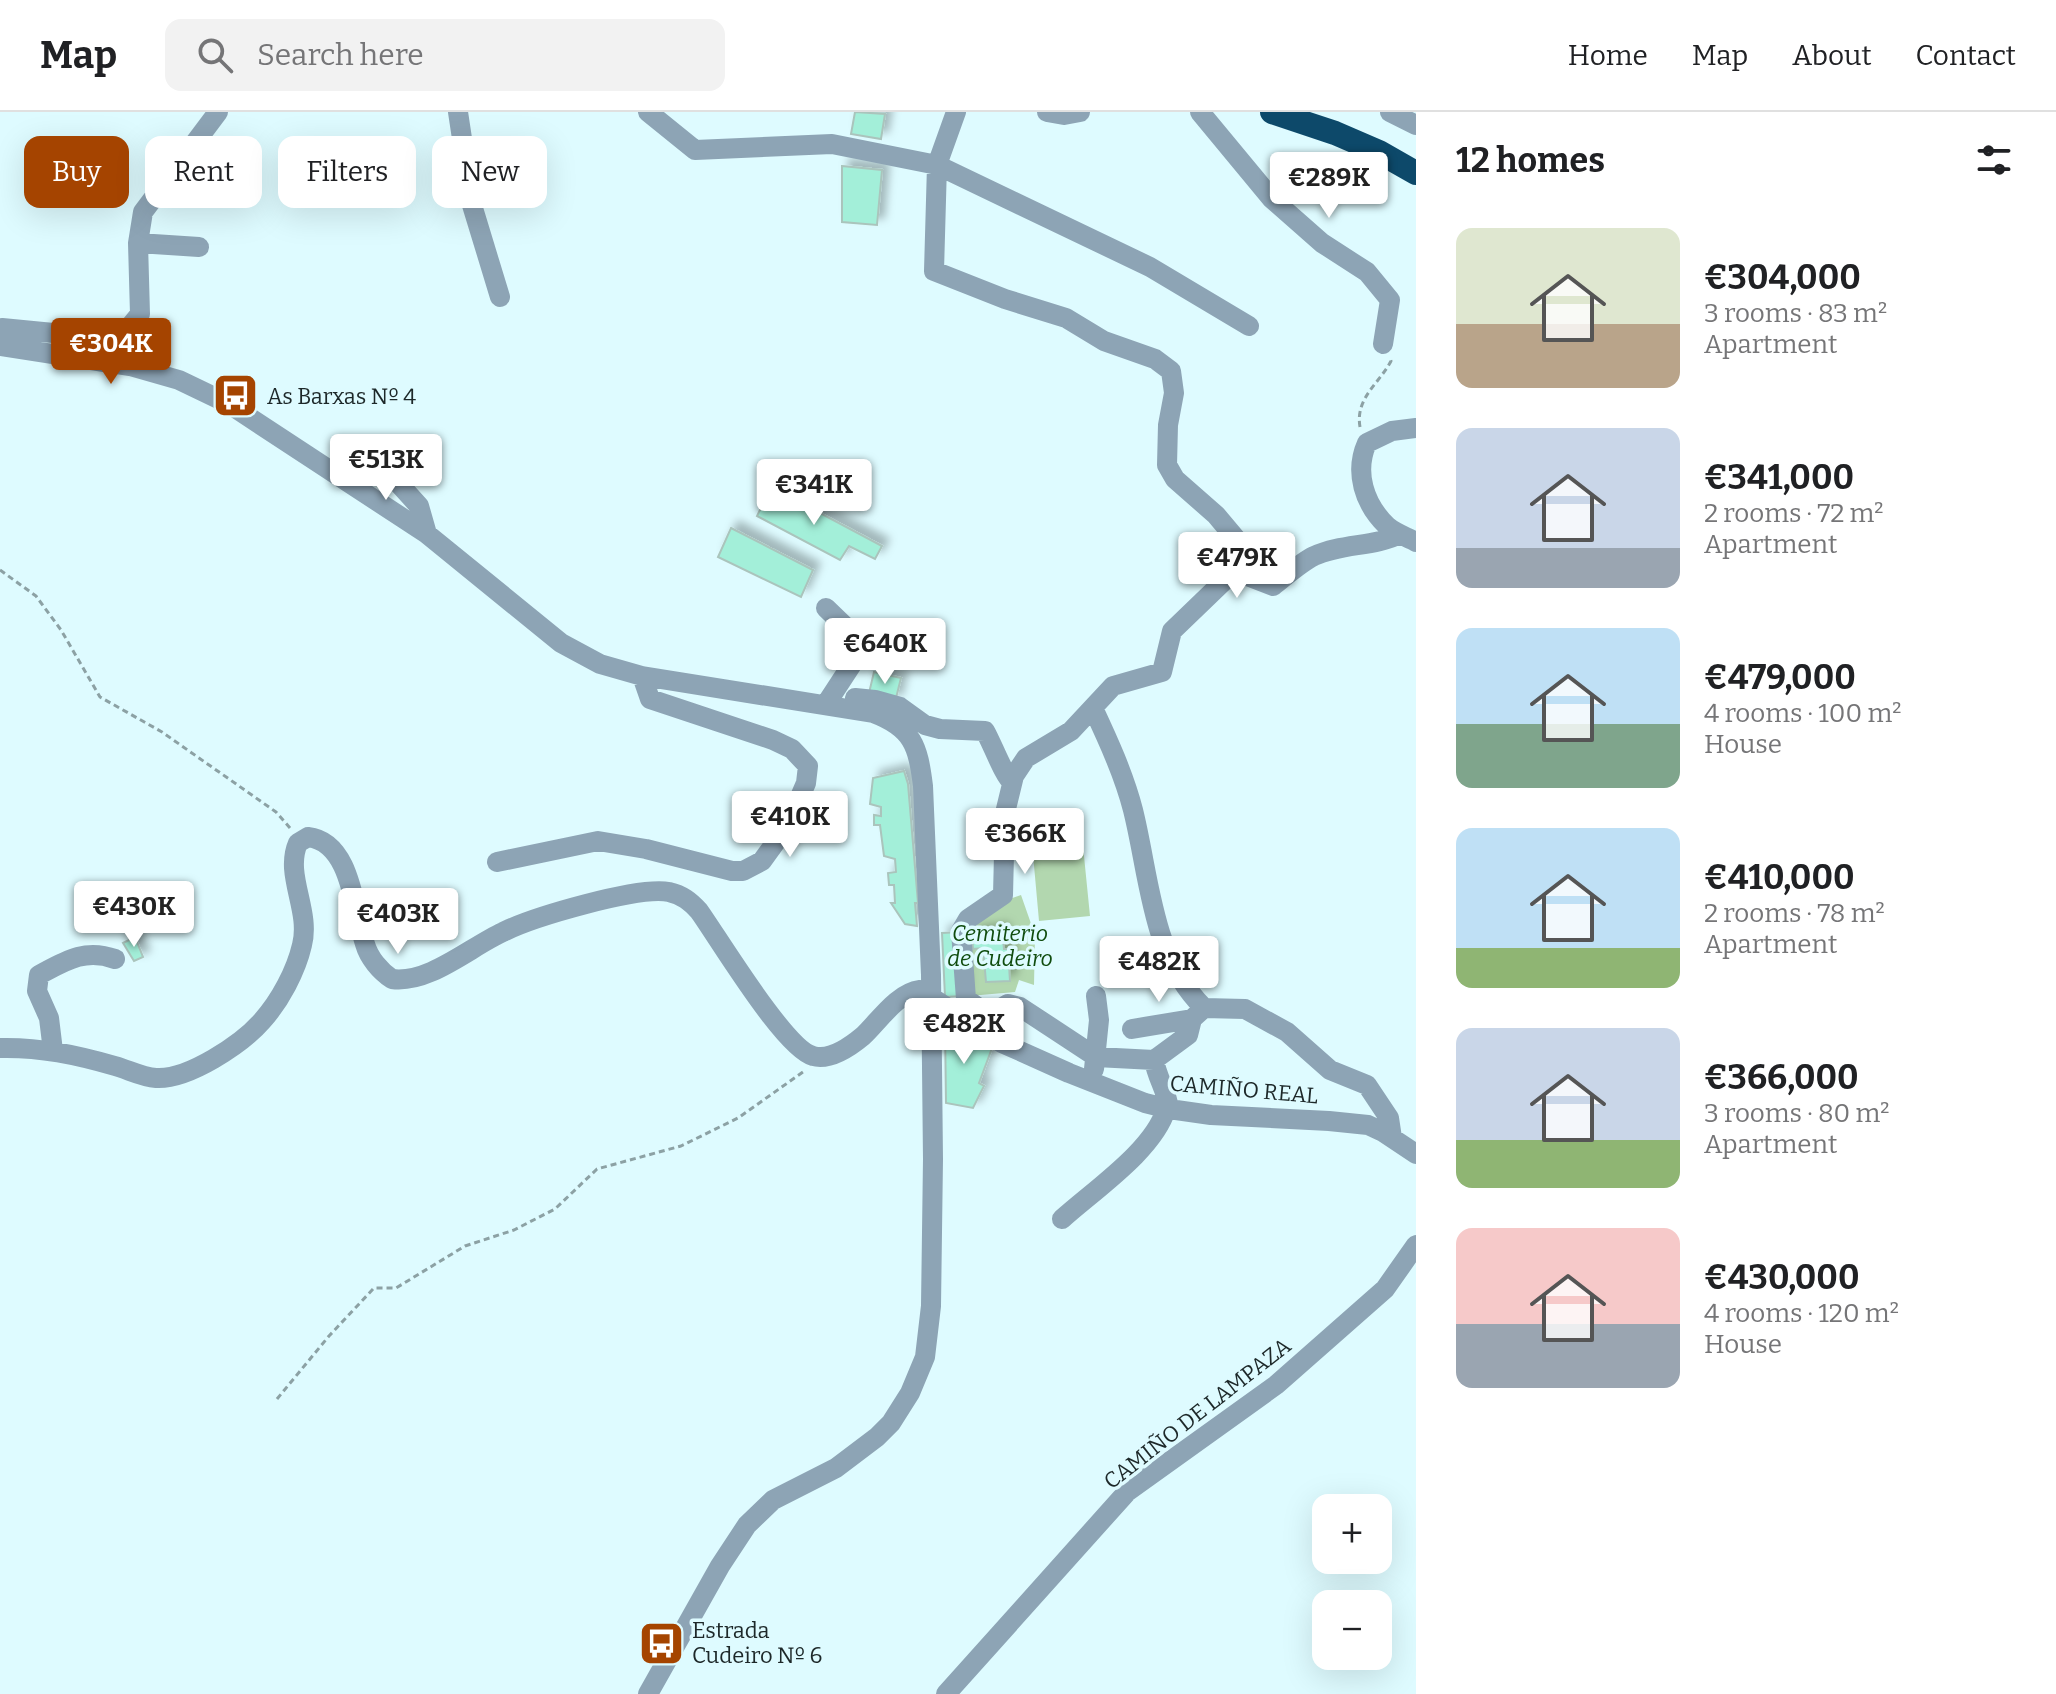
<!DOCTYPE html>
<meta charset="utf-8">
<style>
:root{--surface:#fff;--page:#f2f2f2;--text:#202124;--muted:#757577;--line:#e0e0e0;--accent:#a54400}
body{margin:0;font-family:Bitter,serif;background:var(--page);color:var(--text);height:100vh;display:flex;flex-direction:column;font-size:30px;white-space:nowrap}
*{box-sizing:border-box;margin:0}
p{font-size:26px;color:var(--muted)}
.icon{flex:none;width:44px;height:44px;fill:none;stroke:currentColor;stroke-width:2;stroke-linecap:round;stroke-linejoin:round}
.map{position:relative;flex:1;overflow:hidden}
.sheet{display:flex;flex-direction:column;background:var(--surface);width:640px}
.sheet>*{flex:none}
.hud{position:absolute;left:24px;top:24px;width:760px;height:72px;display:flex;gap:16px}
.buttons{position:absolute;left:1312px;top:1382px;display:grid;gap:16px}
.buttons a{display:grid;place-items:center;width:80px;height:80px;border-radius:16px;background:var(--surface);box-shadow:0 8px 32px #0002;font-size:40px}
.price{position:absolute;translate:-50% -68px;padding:0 18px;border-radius:8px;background:#fff;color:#222;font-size:26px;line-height:52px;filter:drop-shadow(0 2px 4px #0008)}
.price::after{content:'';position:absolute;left:50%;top:48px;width:24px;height:18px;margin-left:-12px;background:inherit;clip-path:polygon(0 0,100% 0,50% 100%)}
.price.on{background:var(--accent);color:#fff}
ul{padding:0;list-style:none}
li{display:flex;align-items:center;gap:24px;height:200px;padding:0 40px}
li span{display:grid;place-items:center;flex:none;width:224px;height:160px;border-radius:16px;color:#555}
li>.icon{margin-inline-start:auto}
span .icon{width:96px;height:96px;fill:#fffc;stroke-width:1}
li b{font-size:34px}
h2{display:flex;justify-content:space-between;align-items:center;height:96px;padding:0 40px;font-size:34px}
.tag{padding:0 28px;border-radius:16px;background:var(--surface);box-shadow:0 8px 32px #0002;font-size:28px;line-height:72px}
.tag.on{background:var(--accent);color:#fff}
header{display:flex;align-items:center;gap:48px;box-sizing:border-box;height:112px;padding:0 40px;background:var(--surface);border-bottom:2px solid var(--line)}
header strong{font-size:38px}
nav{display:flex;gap:44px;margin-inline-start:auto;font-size:28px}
.search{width:560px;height:72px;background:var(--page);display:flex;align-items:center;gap:20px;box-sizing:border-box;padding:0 28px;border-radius:16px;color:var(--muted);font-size:30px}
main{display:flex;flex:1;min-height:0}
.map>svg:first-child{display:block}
.green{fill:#b2d7af}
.building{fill:#a3efd9;stroke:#aac4bc;stroke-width:2;filter:url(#shadow)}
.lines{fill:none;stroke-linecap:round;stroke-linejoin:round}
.path{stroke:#8ca1a4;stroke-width:3;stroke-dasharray:6 4;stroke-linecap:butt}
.minor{stroke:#8da4b5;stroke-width:20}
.highway{stroke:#0d496a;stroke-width:24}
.labels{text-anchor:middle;stroke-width:7;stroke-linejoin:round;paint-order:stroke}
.poi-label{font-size:22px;fill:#1d2829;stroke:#defbff;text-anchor:start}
.park-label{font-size:22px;font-style:italic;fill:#104c0e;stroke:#defbff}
.street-label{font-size:22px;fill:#1d2829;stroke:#defbff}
</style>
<header>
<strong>Map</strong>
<div class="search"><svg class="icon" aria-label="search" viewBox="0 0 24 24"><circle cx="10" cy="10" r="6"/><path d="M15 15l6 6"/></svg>Search here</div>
<nav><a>Home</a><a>Map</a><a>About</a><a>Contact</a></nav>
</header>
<main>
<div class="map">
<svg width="1416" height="1582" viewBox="0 0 1416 1582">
<defs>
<filter id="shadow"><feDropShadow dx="7" dy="-7" stdDeviation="4" flood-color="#0004"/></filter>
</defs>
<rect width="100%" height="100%" fill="#defbff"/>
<path class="green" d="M 1080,704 L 1090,804 L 1039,809 L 1030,709 Z
M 1021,783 L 1035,823 L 1034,873 L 1019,868 L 1015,880 L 969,884 L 969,813 L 993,793 Z"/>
<path class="building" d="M 855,0 L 885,2 L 881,27 L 851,22 Z
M 842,54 L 882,58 L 877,113 L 842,110 Z
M 771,375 L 882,434 L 875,447 L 849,434 L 840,448 L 757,404 Z
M 731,416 L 813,458 L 801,485 L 718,445 Z
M 874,560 L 901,566 L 895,590 L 869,581 Z
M 904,659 L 908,672 L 918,791 L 915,791 L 917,814 L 905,812 L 891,791 L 895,791 L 894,773 L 889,773 L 888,761 L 896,760 L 895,747 L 884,744 L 880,713 L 874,713 L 874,703 L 881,704 L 881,695 L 870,692 L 873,666 Z
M 1002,818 L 1004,837 L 1008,837 L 1010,869 L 986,870 L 983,836 L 973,837 L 972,822 Z
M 960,820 L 962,884 L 945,885 L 942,821 Z
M 135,825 L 143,845 L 134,849 L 123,831 Z
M 945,914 L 972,920 L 992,936 L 979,971 L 984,974 L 973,996 L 946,991 Z"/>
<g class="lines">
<path class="path" d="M 1360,315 C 1355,286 1379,272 1391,249 L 1390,246
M 0,458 L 36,484 L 61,518 L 100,585 L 162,620 L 276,700 L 290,716
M 277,1287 L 329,1224 L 374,1176 L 396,1176 L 465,1134 L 514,1118 L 555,1097 L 597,1057 L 681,1034 L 738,1006 L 803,960"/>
<path class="minor" d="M 458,0 L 472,93 L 500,185
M 648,0 L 695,38 L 832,32 L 937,53 L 1150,155 L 1249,214
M 956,0 L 937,53 L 934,159 L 1005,187 L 1066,206 L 1104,229 L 1155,247 L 1171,259 L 1174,281 L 1168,313 L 1167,353 L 1175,367 L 1216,403 L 1237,428 L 1250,465
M 1047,0 L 1064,3 L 1080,0
M 1200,0 L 1272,87 L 1322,131 L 1367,160 L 1390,188 L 1383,232
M 1390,0 L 1416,13
M 138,131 L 199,135
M 0,223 L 2,216 L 74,223 L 127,218 L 140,202 L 138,131 L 143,100 L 218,0
M 0,234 L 130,254 L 179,268 L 229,292 L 427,422 L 561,531 L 600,552 L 642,564 L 873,601 C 913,616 918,634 923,674 L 931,863 L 933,1047 L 931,1194 L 925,1245 L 910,1281 L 891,1311 L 877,1325 L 836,1356 L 773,1388 L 747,1413 L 720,1454 L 648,1582
M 1416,316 L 1392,319 L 1367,331 C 1354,360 1364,392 1387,414 C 1395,421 1407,425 1416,430
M 372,342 L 419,394 L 427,422
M 826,496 L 853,522 L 858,543 L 826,592
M 855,586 L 875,588 L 900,595 L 925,613 L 940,617 L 985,619 C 992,631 1004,664 1012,670
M 1093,596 C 1108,628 1124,663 1133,698 C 1150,766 1151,844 1204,896 L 1245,897 L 1287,920 L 1330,958 L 1367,973 L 1389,1006 L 1392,1026
M 497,750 L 598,729 L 646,737 L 732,759 L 743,759 L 762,749 L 775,731 L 794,699 L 806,671 L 808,654 L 792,637 L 773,628 L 650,587 L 642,564
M 989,903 L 1008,892 L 1020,895 L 1096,945 L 1154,948 L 1188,923 L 1192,907 L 1204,896
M 1132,917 L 1192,907
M 988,923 L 989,903 L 966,887 L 961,819 L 968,807 L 1003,783 L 1005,701 L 1014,664 L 1026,646 L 1071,619 L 1113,574 L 1162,560 L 1172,519 L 1226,467 L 1242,462 L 1273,474 C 1286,464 1300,451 1314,444 C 1342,431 1374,435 1400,422
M 0,936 C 40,935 77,943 115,954 C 129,958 142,965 156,966 C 188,968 242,932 262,909 C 280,889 296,859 302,833 C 311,798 284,763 298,731 L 308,725 C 352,730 354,800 365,832 C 369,846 380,859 392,867 C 429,872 470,835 503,820 C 533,805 638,774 669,780 C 682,783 690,789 699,799 C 719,827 785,937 813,944 C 830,949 851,934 863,924 C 879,909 897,881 920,878 L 1002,931 L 1069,961 L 1145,991 L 1169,997 L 1211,1003 L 1329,1009 L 1368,1013 L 1383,1020 L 1416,1042
M 53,939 L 49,906 L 37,879 L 39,863 C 65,849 85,836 115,847
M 1154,948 C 1157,966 1167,979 1169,997
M 1094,957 L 1099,908 L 1096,884
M 1062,1107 C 1094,1078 1154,1038 1166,997
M 946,1582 L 1127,1380 L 1276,1273 L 1385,1177 L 1416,1133"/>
<path class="highway" d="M 1272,0 L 1335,21 L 1379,40 L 1416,61"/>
</g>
<defs>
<symbol id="bus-square" viewBox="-11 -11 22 22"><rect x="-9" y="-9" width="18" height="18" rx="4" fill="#a54400" stroke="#defbff"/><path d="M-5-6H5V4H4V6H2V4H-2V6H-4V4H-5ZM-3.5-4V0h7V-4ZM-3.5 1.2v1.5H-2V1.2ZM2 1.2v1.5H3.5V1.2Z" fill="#fff"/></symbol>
</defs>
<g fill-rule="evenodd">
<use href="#bus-square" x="210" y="258" width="51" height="51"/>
<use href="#bus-square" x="636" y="1506" width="51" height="51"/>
</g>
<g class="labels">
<g class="poi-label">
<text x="267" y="292">As Barxas Nº 4</text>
<text x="692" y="1526">Estrada<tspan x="692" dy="25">Cudeiro Nº 6</tspan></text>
</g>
<g class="park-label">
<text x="1000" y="829">Cemiterio<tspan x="1000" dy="25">de Cudeiro</tspan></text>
</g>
<g class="street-label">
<text transform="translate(1244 977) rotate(5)" y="8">CAMIÑO REAL</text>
<text transform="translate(1197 1301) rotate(-38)" y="8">CAMIÑO DE LAMPAZA</text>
</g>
</g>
</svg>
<div class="buttons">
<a>+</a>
<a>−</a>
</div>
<b class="price" style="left:1329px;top:108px">€289K</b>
<b class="price on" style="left:111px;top:274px">€304K</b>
<b class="price" style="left:386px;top:390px">€513K</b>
<b class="price" style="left:814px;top:415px">€341K</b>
<b class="price" style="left:1237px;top:488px">€479K</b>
<b class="price" style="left:885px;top:574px">€640K</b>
<b class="price" style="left:790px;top:747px">€410K</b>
<b class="price" style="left:1025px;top:764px">€366K</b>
<b class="price" style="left:134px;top:837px">€430K</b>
<b class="price" style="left:398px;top:844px">€403K</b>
<b class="price" style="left:1159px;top:892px">€482K</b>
<b class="price" style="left:964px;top:954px">€482K</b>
<div class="hud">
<a class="tag on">Buy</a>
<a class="tag">Rent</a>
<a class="tag">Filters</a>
<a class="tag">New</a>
</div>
</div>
<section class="sheet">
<h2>12 homes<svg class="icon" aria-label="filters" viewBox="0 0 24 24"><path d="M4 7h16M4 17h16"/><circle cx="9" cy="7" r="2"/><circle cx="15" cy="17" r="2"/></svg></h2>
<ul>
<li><span style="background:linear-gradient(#dfe7d0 60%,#b9a48a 0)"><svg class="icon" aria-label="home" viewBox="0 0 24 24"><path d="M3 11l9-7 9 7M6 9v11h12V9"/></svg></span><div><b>€304,000</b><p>3 rooms · 83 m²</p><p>Apartment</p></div></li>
<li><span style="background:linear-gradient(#c9d6e8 75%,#9aa5b1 0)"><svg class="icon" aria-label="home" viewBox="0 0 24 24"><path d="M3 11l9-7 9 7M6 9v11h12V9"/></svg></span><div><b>€341,000</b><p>2 rooms · 72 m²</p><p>Apartment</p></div></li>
<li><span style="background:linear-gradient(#bfe0f5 60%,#7fa58c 0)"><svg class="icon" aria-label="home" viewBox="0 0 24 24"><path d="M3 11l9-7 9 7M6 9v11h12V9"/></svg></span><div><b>€479,000</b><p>4 rooms · 100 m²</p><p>House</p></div></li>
<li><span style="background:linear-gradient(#bfe0f5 75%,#8fb573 0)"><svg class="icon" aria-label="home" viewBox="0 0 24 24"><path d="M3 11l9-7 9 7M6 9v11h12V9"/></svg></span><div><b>€410,000</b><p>2 rooms · 78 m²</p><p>Apartment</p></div></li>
<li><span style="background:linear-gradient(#c9d6e8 70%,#8fb573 0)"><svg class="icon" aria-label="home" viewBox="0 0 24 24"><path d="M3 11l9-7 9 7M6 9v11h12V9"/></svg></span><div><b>€366,000</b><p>3 rooms · 80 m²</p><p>Apartment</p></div></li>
<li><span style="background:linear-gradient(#f6c9c9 60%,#9aa5b1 0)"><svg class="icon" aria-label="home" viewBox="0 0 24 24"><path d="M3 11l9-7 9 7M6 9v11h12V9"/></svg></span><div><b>€430,000</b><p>4 rooms · 120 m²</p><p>House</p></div></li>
</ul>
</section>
</main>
